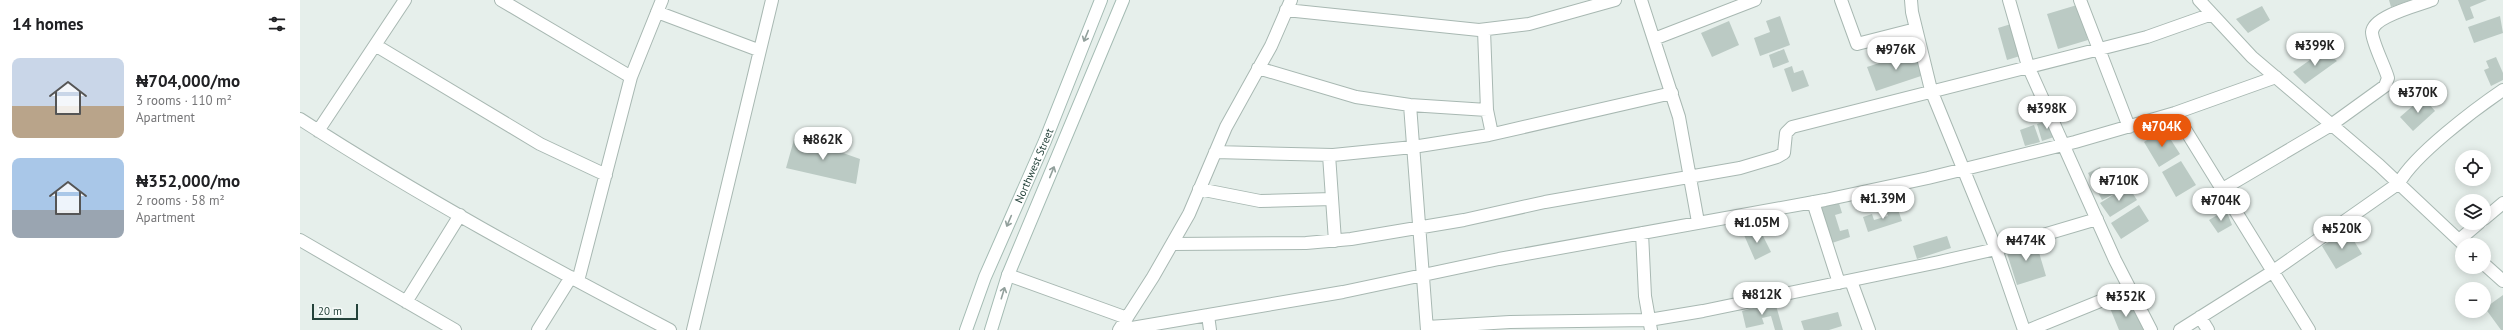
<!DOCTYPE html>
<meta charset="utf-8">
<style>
:root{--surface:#fff;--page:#f6f6f6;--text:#202124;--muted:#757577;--accent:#ea580c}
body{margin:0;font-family:"PT Sans",sans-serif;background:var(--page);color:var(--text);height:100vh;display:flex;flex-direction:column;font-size:15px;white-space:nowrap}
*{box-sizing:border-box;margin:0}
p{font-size:13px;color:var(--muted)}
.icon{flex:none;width:22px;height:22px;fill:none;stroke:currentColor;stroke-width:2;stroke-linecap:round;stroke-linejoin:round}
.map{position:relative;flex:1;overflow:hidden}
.sheet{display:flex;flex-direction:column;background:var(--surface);width:300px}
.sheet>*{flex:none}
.fabs{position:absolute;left:2155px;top:150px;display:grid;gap:8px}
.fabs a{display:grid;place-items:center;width:36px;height:36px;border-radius:50%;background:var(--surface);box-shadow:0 2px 10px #0003;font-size:20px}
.scale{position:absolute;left:12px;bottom:10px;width:46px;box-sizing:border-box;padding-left:4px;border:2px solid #24423a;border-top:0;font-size:11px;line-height:14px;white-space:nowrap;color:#24423a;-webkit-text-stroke:3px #f7fbf9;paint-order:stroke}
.price{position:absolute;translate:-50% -34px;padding:0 9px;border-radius:14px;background:#fff;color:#222;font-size:13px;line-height:26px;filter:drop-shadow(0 1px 2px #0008)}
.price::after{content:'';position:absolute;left:50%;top:24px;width:12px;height:9px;margin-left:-6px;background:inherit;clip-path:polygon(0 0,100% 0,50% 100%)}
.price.selected{background:var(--accent);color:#fff}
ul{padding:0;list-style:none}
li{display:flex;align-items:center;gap:12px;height:100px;padding:0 12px}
li span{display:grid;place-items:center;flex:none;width:112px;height:80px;border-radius:8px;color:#555}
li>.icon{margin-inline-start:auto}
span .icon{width:48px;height:48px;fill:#fffc;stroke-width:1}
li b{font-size:17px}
h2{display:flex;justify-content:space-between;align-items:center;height:48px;padding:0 12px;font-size:17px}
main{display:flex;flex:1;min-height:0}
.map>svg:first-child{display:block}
.building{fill:#bbcac4}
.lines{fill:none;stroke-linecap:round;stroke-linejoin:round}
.minor-casing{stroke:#a8b8b2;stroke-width:14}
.secondary-casing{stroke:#a4bbb3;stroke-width:14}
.minor{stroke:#fff;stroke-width:12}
.secondary{stroke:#fff;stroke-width:12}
.oneway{stroke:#92a09c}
.labels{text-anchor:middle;stroke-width:3;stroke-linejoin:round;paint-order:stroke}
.street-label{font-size:11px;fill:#24423a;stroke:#f7fbf9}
</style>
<main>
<section class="sheet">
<h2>14 homes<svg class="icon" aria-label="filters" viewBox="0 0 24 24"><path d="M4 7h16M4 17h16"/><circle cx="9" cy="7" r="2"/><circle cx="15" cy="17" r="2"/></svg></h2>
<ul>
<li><span style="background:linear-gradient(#c9d6e8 60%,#b9a48a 0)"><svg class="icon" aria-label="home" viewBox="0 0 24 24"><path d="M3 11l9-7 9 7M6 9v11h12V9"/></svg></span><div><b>₦704,000/mo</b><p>3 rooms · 110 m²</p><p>Apartment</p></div></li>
<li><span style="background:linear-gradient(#a9c7e8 65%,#9aa5b1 0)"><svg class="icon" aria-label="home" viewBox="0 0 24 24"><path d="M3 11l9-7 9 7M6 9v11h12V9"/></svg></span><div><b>₦352,000/mo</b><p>2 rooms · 58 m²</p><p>Apartment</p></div></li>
</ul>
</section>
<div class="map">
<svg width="2203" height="330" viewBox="0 0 2203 330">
<rect width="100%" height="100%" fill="#e6efeb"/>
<path class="building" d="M 2089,0 L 2111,0 L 2091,7 Z
M 2158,0 L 2187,0 L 2170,7 L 2174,18 L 2166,21 Z
M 1777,5 L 1788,40 L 1758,49 L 1747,14 Z
M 1962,6 L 1970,20 L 1948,33 L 1936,19 Z
M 1480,16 L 1490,45 L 1460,56 L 1454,38 L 1470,32 L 1466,21 Z
M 2200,16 L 2203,33 L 2174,43 L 2168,27 Z
M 1429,21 L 1439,45 L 1412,57 L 1401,33 Z
M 1711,24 L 1720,56 L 1707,60 L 1698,28 Z
M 1484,49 L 1489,62 L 1473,68 L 1469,55 Z
M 2024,50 L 2037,61 L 2005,84 L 1993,72 Z
M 1616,51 L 1624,75 L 1576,91 L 1567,67 Z
M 2196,57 L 2203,73 L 2203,80 L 2191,86 L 2184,70 L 2189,68 L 2186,61 Z
M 1492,66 L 1494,73 L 1503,70 L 1509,86 L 1492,92 L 1484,69 Z
M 2123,97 L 2135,111 L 2113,131 L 2100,117 Z
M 1752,119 L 1757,136 L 1742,141 L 1737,124 Z
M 1734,125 L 1740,142 L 1725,146 L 1720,130 Z
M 1864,129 L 1880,154 L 1859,167 L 1844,142 Z
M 495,136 L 560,159 L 556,184 L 486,168 Z
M 1881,161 L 1896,185 L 1876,197 L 1862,172 Z
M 1800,167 L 1814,194 L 1802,200 L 1788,173 Z
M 1828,186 L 1837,200 L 1810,217 L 1800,203 Z
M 1573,193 L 1578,205 L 1562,210 L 1558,198 Z
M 1538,200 L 1542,213 L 1535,215 L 1540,231 L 1548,229 L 1550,237 L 1532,243 L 1519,206 Z
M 1839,205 L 1849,221 L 1821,239 L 1811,223 Z
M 1597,207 L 1602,221 L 1568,232 L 1563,217 L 1572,214 L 1574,220 L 1588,216 L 1586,210 Z
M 1926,210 L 1932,225 L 1918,233 L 1909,220 Z
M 1459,228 L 1471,252 L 1455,260 L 1444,235 Z
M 2048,231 L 2062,254 L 2036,269 L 2022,246 Z
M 1647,236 L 1651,248 L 1617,259 L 1613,246 Z
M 1735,239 L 1746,276 L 1717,285 L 1705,247 Z
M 2203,295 L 2203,330 L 2201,330 L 2185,308 Z
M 1827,301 L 1846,330 L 1819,330 L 1810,308 Z
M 1475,302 L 1483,330 L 1475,330 L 1471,316 L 1462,318 L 1464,324 L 1446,328 L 1442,311 Z
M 1538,312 L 1542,326 L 1529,330 L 1504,330 L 1501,321 Z"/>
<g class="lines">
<defs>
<path id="minor" d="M 201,0 L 331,77
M 1341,0 L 1379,117 L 1398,222
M 1541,0 L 1557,44 L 1616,29
M 1611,0 L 1612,12 L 1631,90 L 1696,249 L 1724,330
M 1709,0 L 1728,66 L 1815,260 L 1851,330
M 1780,0 L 1829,127
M 1899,0 L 1952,57 L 2079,165 L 2164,245
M 986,10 L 1179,30 L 1229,24 L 1315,0
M 357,12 L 458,50
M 1184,30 L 1187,110 L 1192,134
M 1354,39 L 1455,0
M 75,45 L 240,144 L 306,175
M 958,68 L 1056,97 L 1110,105 L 1187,110
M 1110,105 L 1127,330
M 1875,113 L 2009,330
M 0,119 C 119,196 244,264 370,330
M 18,131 L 105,0
M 915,152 L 1033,155 L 1113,147 L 1189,135 L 1372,93
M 1029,155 L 1035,241
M 899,189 L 960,201 L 1032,199
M 1921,190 L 2031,125 L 2085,86 L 2088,78 C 2085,67 2072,42 2072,32 C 2073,16 2119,5 2132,0
M 1513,202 L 1539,283
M 2184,219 L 2203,203
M 1342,233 L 1345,296 L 1351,330
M 0,240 L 155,330
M 2159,240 L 2179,223
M 872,244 L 1006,243 L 1051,239 L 1164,220 L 1245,202 L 1440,168 L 1477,157 L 1484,153 L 1486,133 L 1492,127 L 1847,37 L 1912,14
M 2184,264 L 2203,281
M 708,275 L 827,318
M 278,281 L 331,77 L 362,0
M 1551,281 L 1569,330
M 106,302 L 160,215
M 908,315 L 910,330
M 1900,317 L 1908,330
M 1127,327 L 1210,322 L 1349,320 L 1403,311 L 1639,262 L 1696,249 L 1797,219
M 238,330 L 271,277
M 393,330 L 472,0
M 819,330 L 853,277 L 889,214 L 926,127 L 971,46 L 991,0
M 820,330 L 1043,292 L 1199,259 L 1525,200 L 1628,178 L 1775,142 L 1875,113 L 1976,77
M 1729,330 L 1830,289
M 1880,330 L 1972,272 L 2099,183 C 2114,155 2175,109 2203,90"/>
<g id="secondary">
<path id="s1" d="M 666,330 L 685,277 L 745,141 L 801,0"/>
<path d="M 691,330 L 708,275 L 823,0"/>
</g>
</defs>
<use href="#minor" class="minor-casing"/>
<use href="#secondary" class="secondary-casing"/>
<use href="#minor" class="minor"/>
<use href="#secondary" class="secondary"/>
</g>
<defs><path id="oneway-shaft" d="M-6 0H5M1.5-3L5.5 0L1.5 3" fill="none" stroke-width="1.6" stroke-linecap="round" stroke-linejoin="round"/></defs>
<g class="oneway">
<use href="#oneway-shaft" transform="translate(786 36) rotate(112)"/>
<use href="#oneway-shaft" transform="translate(752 172) rotate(-68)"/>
<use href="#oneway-shaft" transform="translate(709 221) rotate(113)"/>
<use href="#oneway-shaft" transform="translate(703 293) rotate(-73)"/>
</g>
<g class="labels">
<g class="street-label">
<text dy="4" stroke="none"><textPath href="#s1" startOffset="178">Northwest Street</textPath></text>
</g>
</g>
</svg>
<div class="fabs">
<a><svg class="icon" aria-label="locate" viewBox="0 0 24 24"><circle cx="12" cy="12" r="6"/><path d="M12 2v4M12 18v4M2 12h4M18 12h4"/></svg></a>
<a><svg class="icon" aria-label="layers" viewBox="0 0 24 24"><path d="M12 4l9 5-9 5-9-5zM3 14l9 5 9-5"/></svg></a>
<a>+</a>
<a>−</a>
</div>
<div class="scale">20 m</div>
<b class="price" style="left:2015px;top:67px">₦399K</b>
<b class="price" style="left:1596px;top:71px">₦976K</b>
<b class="price" style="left:2118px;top:114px">₦370K</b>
<b class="price" style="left:1747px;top:130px">₦398K</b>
<b class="price selected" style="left:1862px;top:148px">₦704K</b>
<b class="price" style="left:523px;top:161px">₦862K</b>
<b class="price" style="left:1819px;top:202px">₦710K</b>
<b class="price" style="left:1583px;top:220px">₦1.39M</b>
<b class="price" style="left:1921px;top:222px">₦704K</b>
<b class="price" style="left:1457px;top:244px">₦1.05M</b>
<b class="price" style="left:2042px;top:250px">₦520K</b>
<b class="price" style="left:1726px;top:262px">₦474K</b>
<b class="price" style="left:1462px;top:316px">₦812K</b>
<b class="price" style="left:1826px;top:318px">₦352K</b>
</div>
</main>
